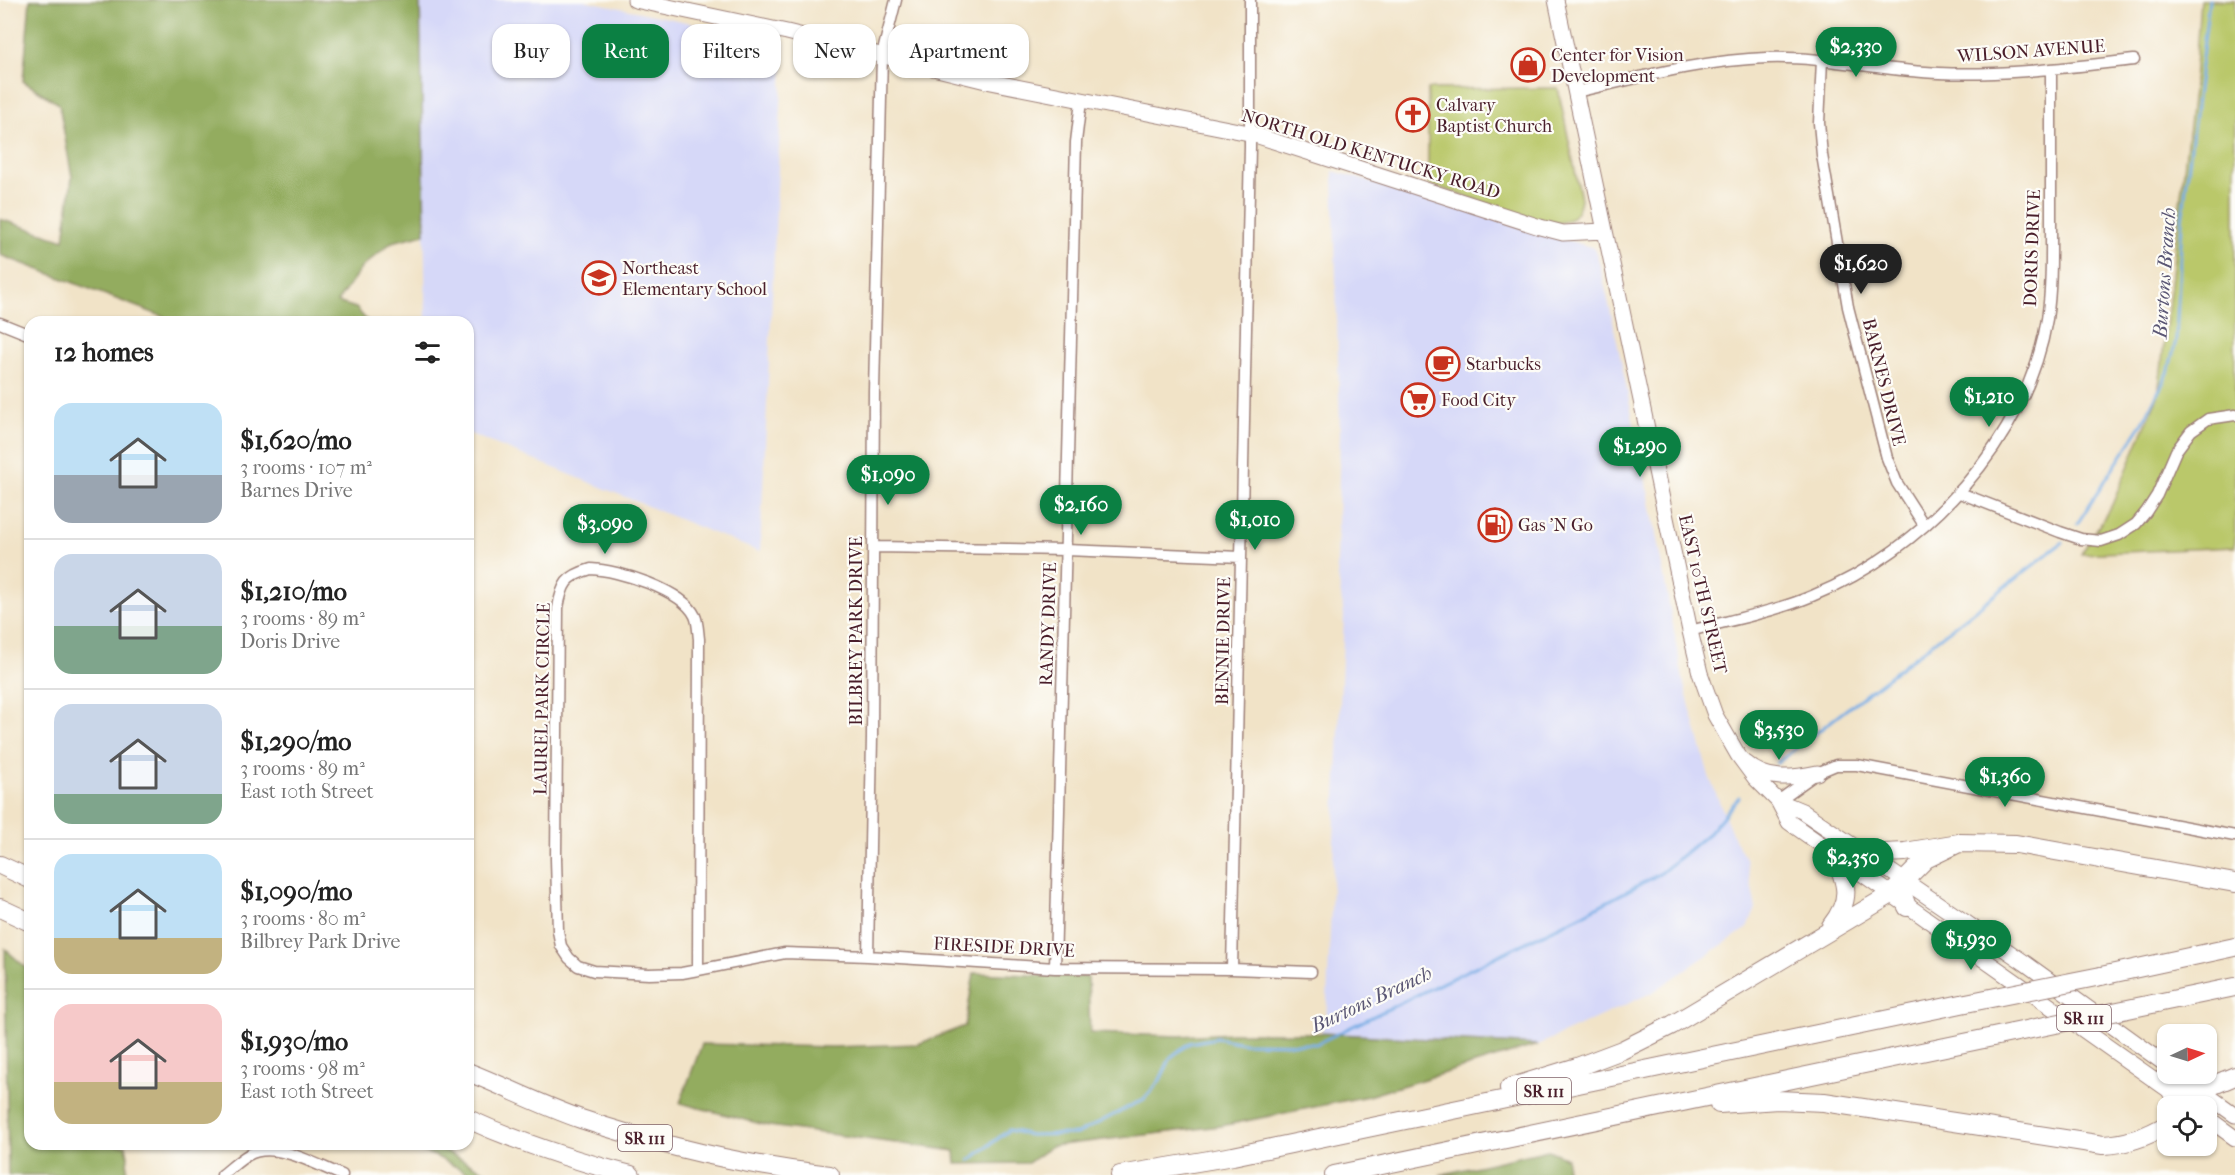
<!DOCTYPE html>
<meta charset="utf-8">
<style>
:root{--surface:#fff;--page:#f6f6f6;--text:#222;--muted:#767676;--line:#e0e0e0;--accent:#0b8043}
body{margin:0;font-family:"IM FELL French Canon",serif;background:var(--page);color:var(--text);height:100vh;display:flex;flex-direction:column;font-size:22px;white-space:nowrap}
*{box-sizing:border-box;margin:0}
p{font-size:20px;color:var(--muted)}
.icon{flex:none;width:33px;height:33px;fill:none;stroke:currentColor;stroke-width:2;stroke-linecap:round;stroke-linejoin:round}
.map{position:relative;flex:1;overflow:hidden}
.side{position:absolute;left:24px;top:316px;width:450px;height:834px;display:flex;flex-direction:column;background:var(--surface);border-radius:18px;box-shadow:0 2px 4px #0004}
.side>*{flex:none}
.banner{position:absolute;left:492px;top:24px;width:570px;height:54px;display:flex;gap:12px}
.needle{width:39px;rotate:86deg}
.controls{position:absolute;left:2157px;top:1024px;display:grid;gap:12px}
.controls a{display:grid;place-items:center;width:60px;height:60px;border-radius:12px;background:var(--surface);box-shadow:0 2px 4px #0004;font-size:30px}
.price{position:absolute;translate:-50% -51px;padding:0 14px;border-radius:21px;background:var(--accent);color:#fff;font-size:20px;line-height:39px;filter:drop-shadow(0 2px 3px #0008)}
.price::after{content:'';position:absolute;left:50%;top:36px;width:18px;height:14px;margin-left:-9px;background:inherit;clip-path:polygon(0 0,100% 0,50% 100%)}
.price.selected{background:#222;color:#fff}
ul{padding:0;list-style:none}
li{display:flex;align-items:center;gap:18px;height:150px;padding:0 30px}
li+li{border-top:2px solid var(--line)}
li span{display:grid;place-items:center;flex:none;width:168px;height:120px;border-radius:18px;color:#555}
li>.icon{margin-inline-start:auto}
span .icon{width:72px;height:72px;fill:#fffc;stroke-width:1}
li b{font-size:26px}
h2{display:flex;justify-content:space-between;align-items:center;height:72px;padding:0 30px;font-size:26px}
.tag{padding:0 21px;border-radius:18px;background:var(--surface);box-shadow:0 2px 4px #0004;font-size:21px;line-height:54px}
.tag.selected{background:var(--accent);color:#fff}
.map>svg:first-child{display:block}
.built{fill:#d6d8f8}
.green{fill:#bac86a;stroke:#82744a;stroke-width:1.5}
.forest{fill:#93ac5e;stroke:#6e6644;stroke-width:1.5}
.lines{fill:none;stroke-linecap:round;stroke-linejoin:round}
.stream{stroke:#75ace4;stroke-width:3}
.street-casing{stroke:#9e8179;stroke-width:13}
.secondary-casing{stroke:#9e8179;stroke-width:17}
.highway-casing{stroke:#9e8179;stroke-width:20}
.street{stroke:#fff;stroke-width:10}
.secondary{stroke:#fff;stroke-width:15}
.highway{stroke:#fff;stroke-width:18}
.highway-bridge-casing{stroke:#9e8179;stroke-width:20;stroke-linecap:butt}
.highway-bridge{stroke:#fff;stroke-width:18}
.labels{text-anchor:middle;stroke-width:4.5;stroke-linejoin:round;paint-order:stroke}
.shield{fill:#fdfcf7;stroke:#806168;stroke-width:1.5}
.shield-label{font-size:16px;font-weight:bold;fill:#4a1f2b}
.street-label{font-size:18px;fill:#4a1f2b;stroke:#fdfcf7}
.poi-label{font-size:18px;fill:#4a1f2b;stroke:#fdfcf7;text-anchor:start}
.water-label{font-size:20px;font-style:italic;fill:#5b5775;stroke:#fdfcf7}
</style>
<div class="map">
<svg width="2235" height="1175" viewBox="0 0 2235 1175">
<rect width="100%" height="100%" fill="#fdfcf7"/>
<filter id="ink" filterUnits="userSpaceOnUse"><feTurbulence type="fractalNoise" baseFrequency=".0167" numOctaves="2"/><feDisplacementMap in="SourceGraphic" scale="12" xChannelSelector="R" yChannelSelector="G"/><feConvolveMatrix kernelMatrix="1 2 1 2 8 2 1 2 1" color-interpolation-filters="sRGB"/></filter>
<filter id="wash" filterUnits="userSpaceOnUse"><feTurbulence type="fractalNoise" baseFrequency=".008" numOctaves="4" result="noise"/><feDisplacementMap in="SourceGraphic" scale="24" xChannelSelector="R" yChannelSelector="G"/><feGaussianBlur stdDeviation="1.35" result="paint"/><feColorMatrix in="noise" values="0 0 0 0 0 0 0 0 0 0 0 0 0 0 0 0 0 1.4 0 .05"/><feComposite in="paint" operator="in"/></filter>
<g filter="url(#wash)">
<rect width="100%" height="100%" fill="#f1e3c7"/>
<path class="built" d="M 420,0 L 583,0 L 784,43 L 760,552 L 468,433 L 468,322 L 426,322 Z
M 1333,171 L 1594,248 L 1598,258 L 1612,317 L 1650,502 L 1684,685 L 1709,776 L 1735,841 L 1746,858 L 1756,909 L 1747,928 L 1653,992 L 1538,1045 L 1320,1033 L 1326,1022 L 1344,615 L 1337,570 L 1340,433 Z"/>
<path class="green" d="M 2200,0 L 2235,0 L 2235,547 L 2081,554 L 2112,505 L 2158,396 L 2194,83 Z
M 1558,88 L 1581,199 C 1578,220 1564,225 1545,222 L 1428,184 L 1428,89 Z"/>
<path class="forest" d="M 30,0 L 420,0 L 425,234 L 392,242 L 362,267 L 337,302 L 356,308 L 368,322 L 177,322 L 0,255 L 0,219 L 64,240 L 72,177 L 59,104 L 23,81 Z
M 5,949 L 30,971 L 30,1144 L 126,1145 L 128,1156 L 126,1175 L 8,1175 Z
M 974,973 L 1088,977 L 1090,1033 L 1179,1036 L 1233,1033 L 1320,1033 L 1538,1045 L 1368,1096 L 1221,1126 L 1052,1146 L 1028,1163 L 956,1164 L 955,1151 L 769,1126 L 680,1103 L 702,1044 L 833,1047 L 918,1044 L 965,1026 Z
M 404,1145 L 433,1145 L 493,1175 L 472,1175 L 435,1156 Z
M 1548,1150 L 1567,1158 L 1566,1175 L 1439,1175 Z"/>
<g class="lines">
<path class="stream" d="M 2077,524 L 2142,424 L 2168,373 L 2176,340 L 2182,220 L 2209,0
M 1777,763 L 2063,542
M 970,1160 L 1009,1130 L 1030,1135 L 1077,1134 L 1144,1099 L 1159,1082 L 1171,1057 L 1189,1043 L 1217,1038 L 1243,1043 L 1316,1044 L 1580,916 L 1661,873 L 1709,833 L 1739,797"/>
</g>
</g>
<g filter="url(#ink)">
<g class="lines">
<defs>
<path id="street" d="M 1822,60 L 1819,123 L 1822,155 L 1848,307 L 1887,458 L 1897,483 L 1924,525
M 1575,92 C 1638,78 1702,60 1767,58 C 1825,56 1882,71 1939,73 C 2005,76 2070,67 2134,60
M 0,323 L 30,335
M 1960,493 L 2060,532 L 2081,539 L 2101,541 L 2119,535 L 2136,524 L 2146,512 L 2157,495 L 2176,451 L 2191,431 L 2208,419 L 2235,415
M 874,547 L 1066,550 L 1241,557
M 591,569 C 618,570 683,590 695,616 C 698,622 698,632 699,639 L 698,970 L 682,973 L 649,974 L 594,971 L 578,966 L 569,958 L 561,946 L 558,931 L 556,859 L 558,608 C 562,584 566,576 591,569 Z
M 1690,631 C 1730,620 1774,612 1812,596 C 1925,550 2027,441 2047,319 C 2052,286 2051,252 2051,219 C 2051,169 2051,119 2051,69
M 1778,801 L 1817,773 L 1836,765 L 1857,765 L 2235,836
M 868,956 L 872,737 L 874,391 L 882,55 L 896,0
M 1055,968 L 1076,142 L 1081,101
M 1232,969 L 1250,147 L 1250,0
M 698,970 L 785,953 L 868,956 L 1055,968 L 1232,969 L 1311,972
M 222,1175 C 230,1169 239,1160 248,1155 C 275,1140 316,1165 342,1175"/>
<path id="secondary" d="M 635,0 L 787,32 L 986,81 L 1249,133 L 1540,227 L 1563,233 L 1604,231
M 1556,0 L 1690,631 L 1700,673 L 1715,715 L 1738,755 L 1755,778 L 1778,801 L 1789,822 L 2193,1107
M 1746,763 C 1767,782 1793,778 1817,773
M 1778,801 L 1802,811 L 2025,963 L 2168,1066
M 2178,1074 L 2235,1115
M 2206,1117 L 2235,1138"/>
<path id="highway" d="M 1864,854 L 1905,852 L 1959,843 L 2016,844 L 2235,883
M 0,865 L 30,879
M 1903,881 L 1903,895 L 1907,907
M 0,908 L 30,922
M 1831,926 C 1852,899 1847,885 1835,856
M 2101,976 L 2235,947
M 2157,1003 L 2235,987
M 468,1072 C 506,1087 543,1106 581,1119 C 662,1146 746,1166 830,1175
M 1509,1088 L 1577,1067 L 1622,1050 L 1672,1025 L 1890,895 L 1926,859 L 1959,843
M 2172,1093 L 2197,1092 L 2235,1076
M 1719,1104 L 1778,1100 L 1824,1102 L 2103,1145 C 2127,1144 2147,1137 2168,1124
M 468,1119 C 520,1143 576,1161 631,1175
M 1120,1175 L 1233,1156 L 1966,1003
M 1334,1175 L 2012,1033"/>
</defs>
<use href="#street" class="street-casing"/>
<use href="#secondary" class="secondary-casing"/>
<use href="#highway" class="highway-casing"/>
<use href="#street" class="street"/>
<use href="#secondary" class="secondary"/>
<use href="#highway" class="highway"/>
<defs>
<path id="highway-bridge" d="M 1966,1003 L 2101,976
M 2012,1033 L 2157,1003"/>
</defs>
<use href="#highway-bridge" class="highway-bridge-casing"/>
<use href="#highway-bridge" class="highway-bridge"/>
</g>
</g>
<defs>
<symbol id="shop-ring" viewBox="-11 -11 22 22"><circle r="9.5" fill="#fdfcf7" stroke="#c8321e" stroke-width="1.5"/><path d="M-5-2.5h2.3a2.7 3.5 0 0 1 5.4 0H5L5.5 6h-11ZM-1.5-2.5h3a1.5 2.3 0 0 0-3 0Z" fill="#c8321e"/></symbol>
<symbol id="church-ring" viewBox="-11 -11 22 22"><circle r="9.5" fill="#fdfcf7" stroke="#c8321e" stroke-width="1.5"/><path d="M-1.2-6h2.4v3.5h3.3v2.4h-3.3V6h-2.4V-.1h-3.3v-2.4h3.3Z" fill="#c8321e"/></symbol>
<symbol id="school-ring" viewBox="-11 -11 22 22"><circle r="9.5" fill="#fdfcf7" stroke="#c8321e" stroke-width="1.5"/><path d="M0-5L7-2L0 1L-7-2ZM-4 1L0 2.5L4 1V4Q0 6-4 4Z" fill="#c8321e"/></symbol>
<symbol id="cafe-ring" viewBox="-11 -11 22 22"><circle r="9.5" fill="#fdfcf7" stroke="#c8321e" stroke-width="1.5"/><path d="M-5.5-4.5H6V0H3Q3 3.5 0 3.5H-2.5Q-5.5 3.5-5.5 0ZM3-3.2v2h1.7v-2ZM-6 4.5H4V6H-6Z" fill="#c8321e"/></symbol>
<symbol id="supermarket-ring" viewBox="-11 -11 22 22"><circle r="9.5" fill="#fdfcf7" stroke="#c8321e" stroke-width="1.5"/><path d="M-6-5.5h2.5l.6 2H6L4.5 2H-2.5L-4.4-4H-6ZM-1.5 3.2a1.3 1.3 0 1 0 .1 0ZM3 3.2a1.3 1.3 0 1 0 .1 0Z" fill="#c8321e"/></symbol>
<symbol id="fuel-ring" viewBox="-11 -11 22 22"><circle r="9.5" fill="#fdfcf7" stroke="#c8321e" stroke-width="1.5"/><path d="M-5.5-6h7V0h2V4h1.3V-2.5L3-4.5l.8-.8L6-3V5H2.5V1h-1V6h-7ZM-4.2-4.7v3.2H.2V-4.7Z" fill="#c8321e"/></symbol>
</defs>
<g fill-rule="evenodd">
<use href="#shop-ring" x="1509" y="46" width="38" height="38"/>
<use href="#church-ring" x="1394" y="96" width="38" height="38"/>
<use href="#school-ring" x="580" y="259" width="38" height="38"/>
<use href="#cafe-ring" x="1424" y="345" width="38" height="38"/>
<use href="#supermarket-ring" x="1399" y="381" width="38" height="38"/>
<use href="#fuel-ring" x="1476" y="506" width="38" height="38"/>
</g>
<g class="labels">
<g class="shield">
<rect x="2057" y="1005" width="54" height="26" rx="4.5"/>
<rect x="1517" y="1078" width="54" height="26" rx="4.5"/>
<rect x="618" y="1125" width="54" height="26" rx="4.5"/>
</g>
<g class="shield-label">
<text x="2084" y="1024">SR 111</text>
<text x="1544" y="1097">SR 111</text>
<text x="645" y="1144">SR 111</text>
</g>
<g class="street-label">
<text transform="translate(2031 51) rotate(-4)" y="6">WILSON AVENUE</text>
<text transform="translate(1371 154) rotate(17)" y="6">NORTH OLD KENTUCKY ROAD</text>
<text transform="translate(2032 248) rotate(-88)" y="6">DORIS DRIVE</text>
<text transform="translate(1884 382) rotate(76)" y="6">BARNES DRIVE</text>
<text transform="translate(1703 594) rotate(77)" y="6">EAST 10TH STREET</text>
<text transform="translate(1048 624) rotate(-88)" y="6">RANDY DRIVE</text>
<text transform="translate(856 631) rotate(-90)" y="6">BILBREY PARK DRIVE</text>
<text transform="translate(1223 641) rotate(-89)" y="6">BENNIE DRIVE</text>
<text transform="translate(542 699) rotate(-89)" y="6">LAUREL PARK CIRCLE</text>
<text transform="translate(1004 947) rotate(3)" y="6">FIRESIDE DRIVE</text>
</g>
<g class="poi-label">
<text x="1551" y="61">Center for Vision<tspan x="1551" dy="21">Development</tspan></text>
<text x="1436" y="111">Calvary<tspan x="1436" dy="21">Baptist Church</tspan></text>
<text x="622" y="274">Northeast<tspan x="622" dy="21">Elementary School</tspan></text>
<text x="1466" y="370">Starbucks</text>
<text x="1441" y="406">Food City</text>
<text x="1518" y="531">Gas 'N Go</text>
</g>
<g class="water-label">
<text transform="translate(2164 273) rotate(-86)" y="7">Burtons Branch</text>
<text transform="translate(1371 999) rotate(-25)" y="7">Burtons Branch</text>
</g>
</g>
</svg>
<div class="controls">
<a><svg class="needle" viewBox="-14 -14 28 28"><path d="M0-13l5 13h-10z" fill="#e53935"/><path d="M0 13l5-13h-10z" fill="#767676"/></svg></a>
<a><svg class="icon" aria-label="locate" viewBox="0 0 24 24"><circle cx="12" cy="12" r="6"/><path d="M12 2v4M12 18v4M2 12h4M18 12h4"/></svg></a>
</div>
<b class="price" style="left:1856px;top:78px">$2,330</b>
<b class="price selected" style="left:1861px;top:295px">$1,620</b>
<b class="price" style="left:1989px;top:428px">$1,210</b>
<b class="price" style="left:1640px;top:478px">$1,290</b>
<b class="price" style="left:888px;top:506px">$1,090</b>
<b class="price" style="left:1081px;top:536px">$2,160</b>
<b class="price" style="left:1255px;top:551px">$1,010</b>
<b class="price" style="left:605px;top:555px">$3,090</b>
<b class="price" style="left:1779px;top:761px">$3,530</b>
<b class="price" style="left:2005px;top:808px">$1,360</b>
<b class="price" style="left:1853px;top:889px">$2,350</b>
<b class="price" style="left:1971px;top:971px">$1,930</b>
<div class="banner">
<a class="tag">Buy</a>
<a class="tag selected">Rent</a>
<a class="tag">Filters</a>
<a class="tag">New</a>
<a class="tag">Apartment</a>
</div>
<section class="side">
<h2>12 homes<svg class="icon" aria-label="filters" viewBox="0 0 24 24"><path d="M4 7h16M4 17h16"/><circle cx="9" cy="7" r="2"/><circle cx="15" cy="17" r="2"/></svg></h2>
<ul>
<li><span style="background:linear-gradient(#bfe0f5 60%,#9aa5b1 0)"><svg class="icon" aria-label="home" viewBox="0 0 24 24"><path d="M3 11l9-7 9 7M6 9v11h12V9"/></svg></span><div><b>$1,620/mo</b><p>3 rooms · 107 m²</p><p>Barnes Drive</p></div></li>
<li><span style="background:linear-gradient(#c9d6e8 60%,#7fa58c 0)"><svg class="icon" aria-label="home" viewBox="0 0 24 24"><path d="M3 11l9-7 9 7M6 9v11h12V9"/></svg></span><div><b>$1,210/mo</b><p>3 rooms · 89 m²</p><p>Doris Drive</p></div></li>
<li><span style="background:linear-gradient(#c9d6e8 75%,#7fa58c 0)"><svg class="icon" aria-label="home" viewBox="0 0 24 24"><path d="M3 11l9-7 9 7M6 9v11h12V9"/></svg></span><div><b>$1,290/mo</b><p>3 rooms · 89 m²</p><p>East 10th Street</p></div></li>
<li><span style="background:linear-gradient(#bfe0f5 70%,#c2b280 0)"><svg class="icon" aria-label="home" viewBox="0 0 24 24"><path d="M3 11l9-7 9 7M6 9v11h12V9"/></svg></span><div><b>$1,090/mo</b><p>3 rooms · 80 m²</p><p>Bilbrey Park Drive</p></div></li>
<li><span style="background:linear-gradient(#f6c9c9 65%,#c2b280 0)"><svg class="icon" aria-label="home" viewBox="0 0 24 24"><path d="M3 11l9-7 9 7M6 9v11h12V9"/></svg></span><div><b>$1,930/mo</b><p>3 rooms · 98 m²</p><p>East 10th Street</p></div></li>
</ul>
</section>
</div>
